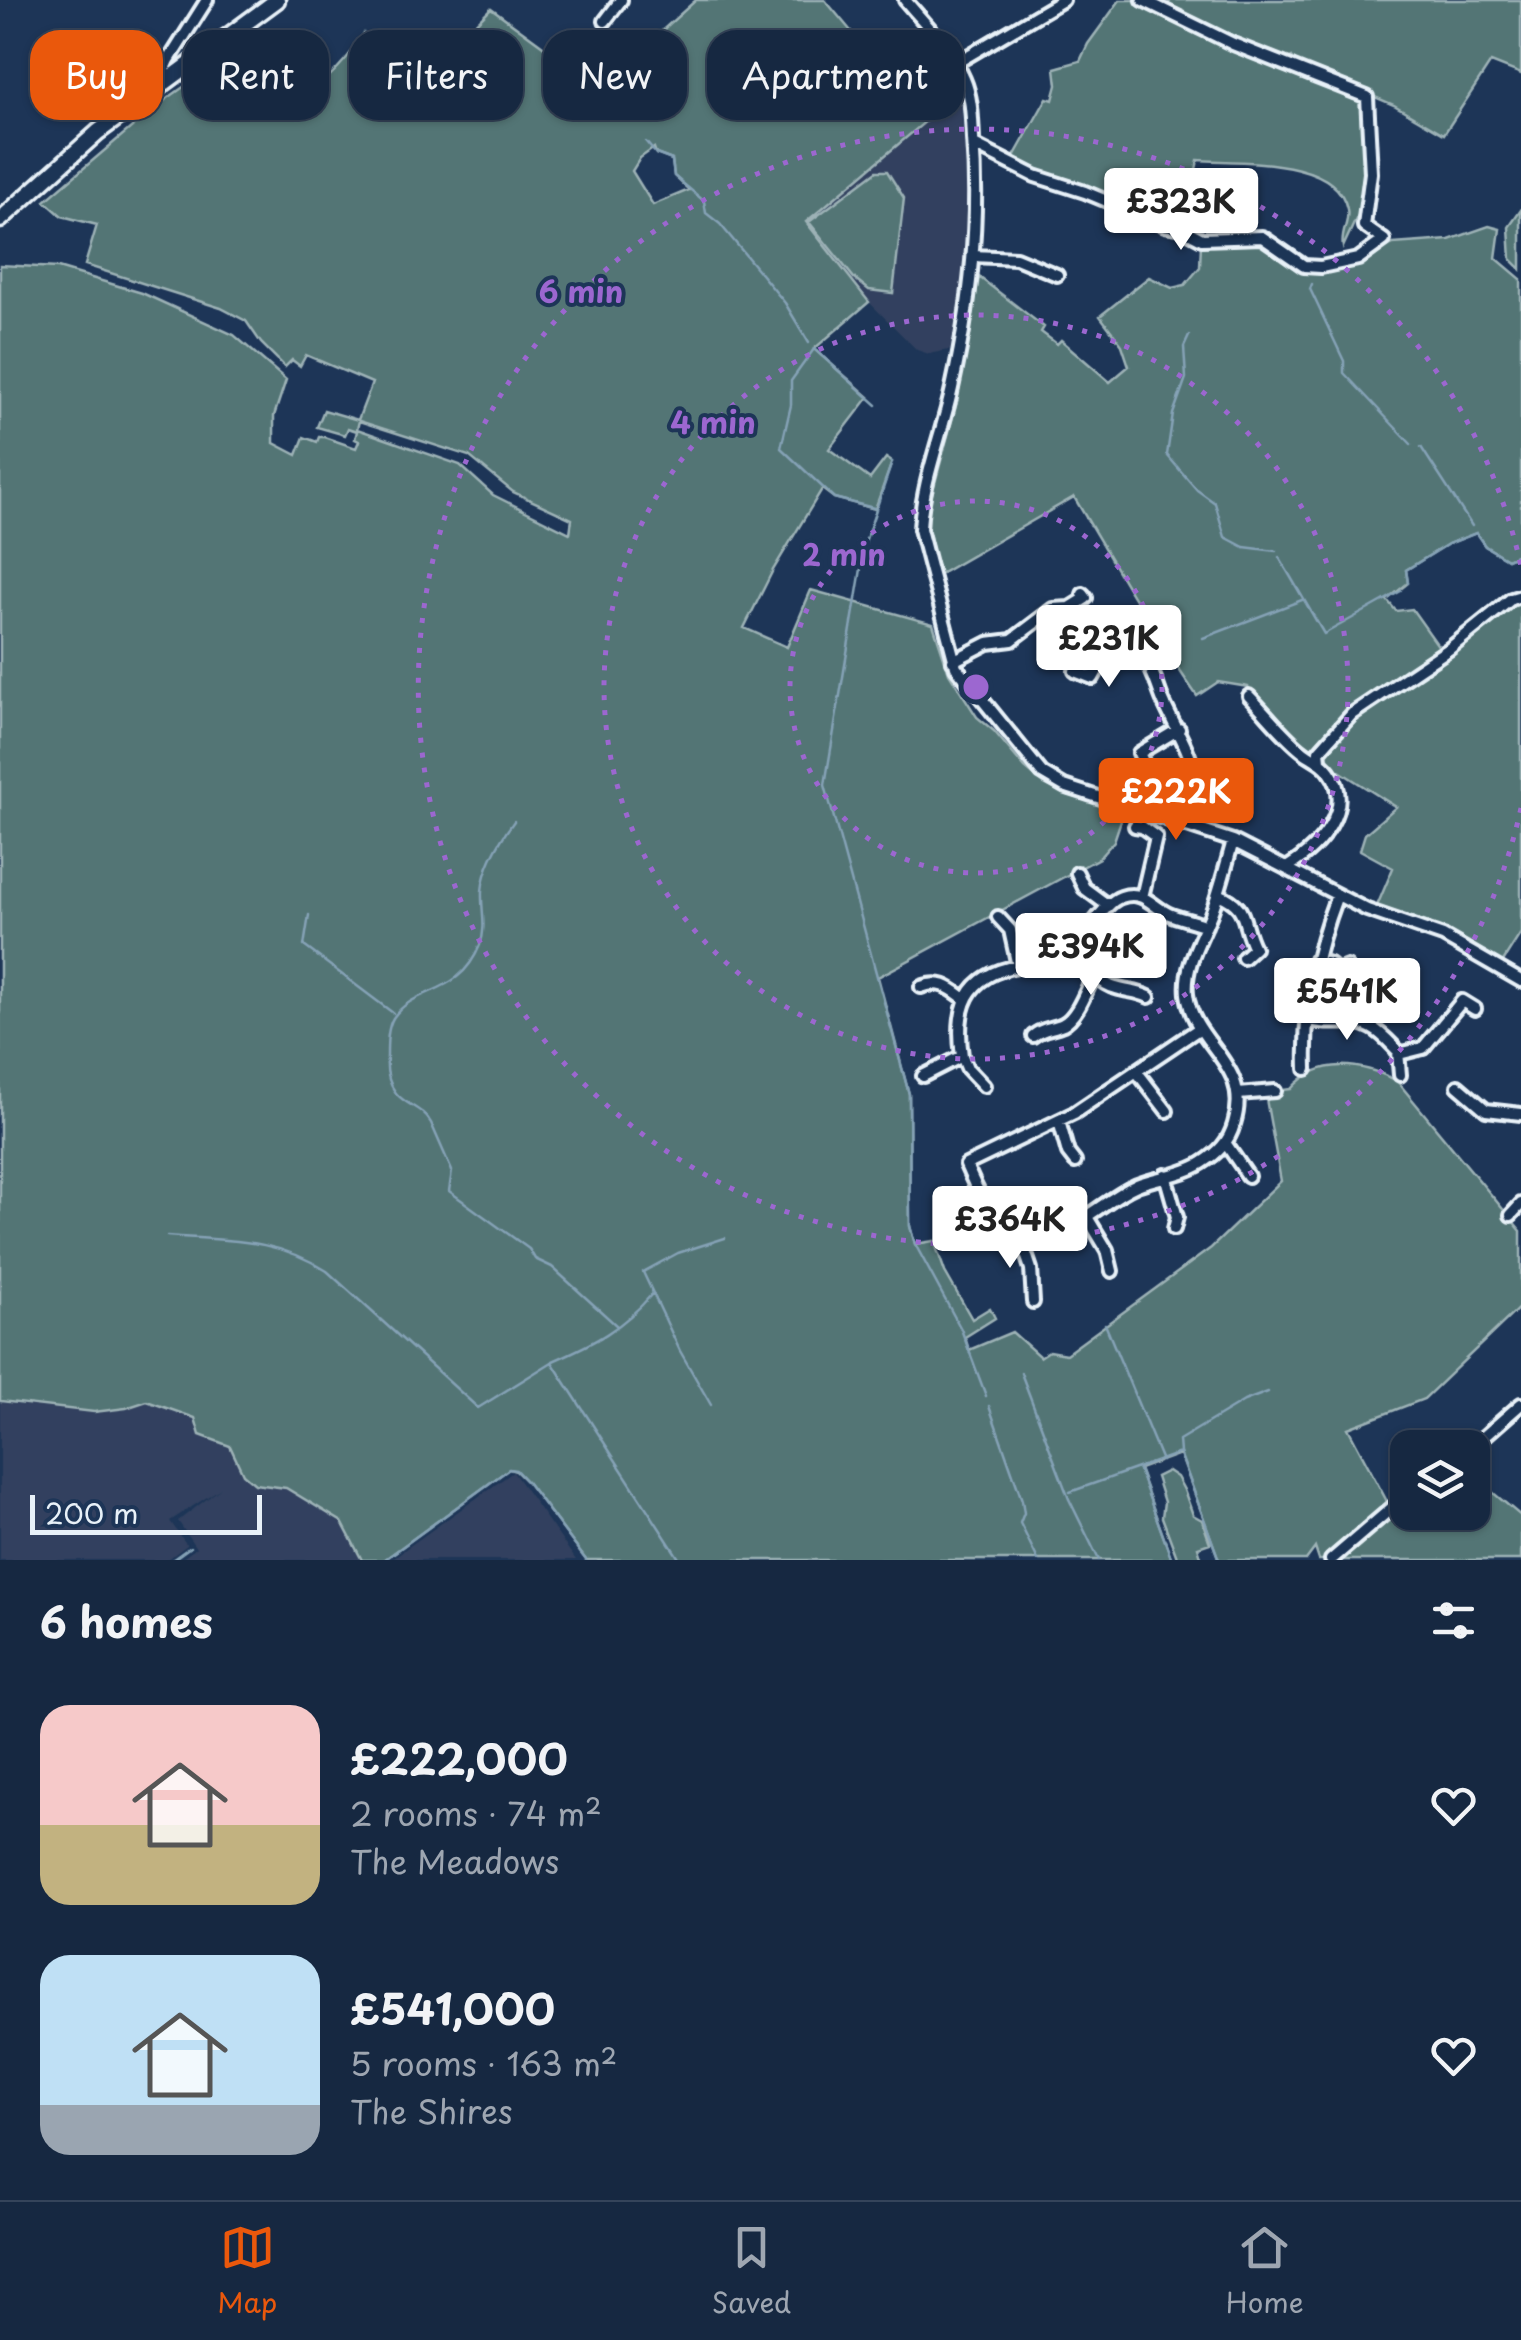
<!DOCTYPE html>
<meta charset="utf-8">
<style>
:root{--surface:#162841;--page:#1f3048;--text:#f1f3f6;--muted:#9ea6b1;--line:#35445a;--accent:#ea580c}
body{margin:0;font-family:"Playpen Sans",sans-serif;background:var(--page);color:var(--text);height:100vh;display:flex;flex-direction:column;font-size:38px;white-space:nowrap}
*{box-sizing:border-box;margin:0}
p{font-size:32px;color:var(--muted)}
.icon{flex:none;width:55px;height:55px;fill:none;stroke:currentColor;stroke-width:2;stroke-linecap:round;stroke-linejoin:round}
.map{position:relative;height:1560px;overflow:hidden}
.sheet{display:flex;flex-direction:column;background:var(--surface);flex:1}
.sheet>*{flex:none}
.hud{position:absolute;left:30px;top:30px;width:1000px;height:90px;display:flex;gap:20px}
.tools{position:absolute;left:1390px;top:1430px;display:grid;gap:20px}
.tools a{display:grid;place-items:center;width:100px;height:100px;border-radius:20px;background:var(--surface);box-shadow:0 2px 8px #0004,0 0 0 2px var(--line);font-size:50px}
.scale{position:absolute;left:30px;bottom:25px;width:232px;box-sizing:border-box;padding-left:10px;border:5px solid #e8f1f8;border-top:0;font-size:28px;line-height:35px;white-space:nowrap;color:#e8f1f8;-webkit-text-stroke:8px #1d3557;paint-order:stroke}
.price{position:absolute;translate:-50% -85px;padding:0 22px;border-radius:10px;background:#fff;color:#222;font-size:32px;line-height:65px;filter:drop-shadow(0 2px 5px #0008)}
.price::after{content:'';position:absolute;left:50%;top:60px;width:30px;height:22px;margin-left:-15px;background:inherit;clip-path:polygon(0 0,100% 0,50% 100%)}
.price.active{background:var(--accent);color:#fff}
ul{padding:0;list-style:none}
li{display:flex;align-items:center;gap:30px;height:250px;padding:0 40px}
li span{display:grid;place-items:center;flex:none;width:280px;height:200px;border-radius:30px;color:#555}
li>.icon{margin-inline-start:auto}
span .icon{width:120px;height:120px;fill:#fffc;stroke-width:1}
li b{font-size:42px}
h2{display:flex;justify-content:space-between;align-items:center;height:120px;padding:0 40px;font-size:42px}
.tag{padding:0 35px;border-radius:30px;background:var(--surface);box-shadow:0 2px 8px #0004,0 0 0 2px var(--line);font-size:35px;line-height:90px}
.tag.active{background:var(--accent);color:#fff}
.tabs{display:flex;justify-content:space-around;align-items:center;height:140px;border-top:2px solid var(--line);background:var(--surface);font-size:28px;color:var(--muted)}
.tabs a{display:grid;justify-items:center;gap:5px}
.tabs .active{color:var(--accent)}
.map>svg:first-child{display:block}
.built{fill:#31415e}
.green{fill:#527474;stroke:#9db2b6;stroke-width:2.5;fill-rule:evenodd}
.lines{fill:none;stroke-linecap:round;stroke-linejoin:round}
.stream{stroke:#85a2b6;stroke-width:2.5}
.minor-casing{stroke:#e8f1f8;stroke-width:18}
.major-casing{stroke:#e8f1f8;stroke-width:21}
.minor{stroke:#1d3557;stroke-width:10}
.major{stroke:#1d3557;stroke-width:14}
.ring{fill:none;stroke:#9c67d0;stroke-width:5;stroke-dasharray:5 10}
.centre{fill:#9c67d0;stroke:#1d3557;stroke-width:5}
.ring-label{font-size:30px;text-anchor:middle;font-weight:bold;fill:#9c67d0;stroke:#1d3557;stroke-width:8;stroke-linejoin:round;paint-order:stroke}
</style>
<div class="map">
<svg width="1521" height="1560" viewBox="0 0 1521 1560">
<rect width="100%" height="100%" fill="#1d3557"/>
<filter id="ink" filterUnits="userSpaceOnUse"><feTurbulence type="fractalNoise" baseFrequency=".01" numOctaves="2"/><feDisplacementMap in="SourceGraphic" scale="20" xChannelSelector="R" yChannelSelector="G"/><feConvolveMatrix kernelMatrix="1 2 1 2 8 2 1 2 1" color-interpolation-filters="sRGB"/></filter>
<g filter="url(#ink)">
<path class="built" d="M 961,103 L 969,197 L 968,246 L 953,349 L 929,354 L 917,350 L 869,302 L 806,222 L 933,115 Z
M 148,1398 L 197,1415 L 288,1485 L 345,1521 L 369,1560 L 180,1560 L 196,1548 L 178,1521 L 221,1488 L 170,1521 L 187,1545 L 167,1560 L 0,1560 L 0,1401 L 94,1412 Z
M 513,1472 L 576,1560 L 390,1560 Z"/>
<path class="green" d="M 696,0 L 825,0 L 896,85 L 891,89 L 896,91 L 941,60 L 957,90 L 959,103 L 933,115 L 806,222 L 869,302 L 814,349 L 869,397 L 829,449 L 870,479 L 886,458 L 892,462 L 875,509 L 834,498 L 822,489 L 773,570 L 744,628 L 787,647 L 811,590 L 933,624 L 949,673 L 977,717 L 994,731 L 1025,768 L 1044,784 L 1068,795 L 1124,811 L 1114,841 L 1099,858 L 878,977 L 909,1094 L 910,1226 L 915,1244 L 934,1241 L 945,1272 L 972,1319 L 990,1308 L 995,1318 L 965,1337 L 969,1350 L 1012,1332 L 1040,1357 L 1049,1351 L 1066,1354 L 1211,1248 L 1281,1181 L 1266,1099 L 1275,1091 L 1291,1089 C 1319,1056 1362,1063 1397,1081 L 1521,1231 L 1521,1306 L 1424,1399 L 1348,1428 L 1391,1509 L 1331,1560 L 1319,1560 L 1315,1548 L 1306,1560 L 1219,1560 L 1180,1454 L 1139,1469 L 1172,1560 L 586,1560 L 527,1482 L 516,1471 L 509,1469 L 384,1560 L 362,1560 L 342,1522 L 286,1488 L 255,1484 L 243,1474 L 230,1446 L 200,1435 L 195,1418 L 147,1401 L 126,1408 L 94,1412 L 0,1401 L 0,265 L 58,268 L 142,293 L 234,335 L 286,380 L 274,416 L 274,443 L 297,455 L 304,437 L 317,442 L 319,437 L 324,437 L 356,448 L 359,441 L 355,439 L 357,431 L 348,428 L 345,435 L 317,427 L 324,410 L 358,420 L 372,383 L 306,355 L 300,366 L 292,360 L 285,367 L 261,343 L 246,321 L 221,308 L 85,265 L 97,225 L 62,216 L 45,201 L 158,105 L 208,70 C 229,77 281,99 301,94 C 323,89 354,52 364,33 L 405,45 L 430,68 L 491,8 L 606,92 L 656,36 ZM 654,148 L 656,154 L 672,160 L 674,176 L 689,190 L 653,205 L 632,171 L 640,158 ZM 359,421 L 469,456 L 513,492 L 572,519 L 570,533 L 493,495 L 460,465 L 357,429 Z
M 1120,0 L 1136,0 L 1364,100 L 1363,148 L 1368,177 L 1360,218 L 1356,219 L 1343,247 C 1340,233 1350,222 1347,209 C 1337,156 1238,163 1198,160 L 1194,179 L 1181,197 L 1177,194 L 1155,217 L 1011,162 L 1047,98 L 1053,100 L 1057,85 L 1055,68 L 1080,61 L 1088,44 Z
M 1171,0 L 1521,0 L 1521,74 L 1491,62 L 1444,134 L 1394,105 L 1297,64 L 1292,57 L 1287,60 L 1165,8 Z
M 877,171 L 887,171 L 904,198 L 893,293 L 869,290 L 854,278 L 809,222 Z
M 1521,210 L 1521,269 L 1511,259 L 1509,227 Z
M 1489,226 L 1500,229 L 1496,258 L 1521,279 L 1521,553 L 1507,559 L 1485,546 L 1476,533 L 1448,544 L 1406,570 L 1408,583 L 1387,600 L 1396,611 L 1412,609 L 1439,647 L 1353,707 L 1310,751 L 1248,687 L 1218,682 L 1197,696 C 1152,632 1114,564 1074,497 L 938,575 L 928,527 L 929,505 L 957,402 L 979,277 L 1044,327 L 1041,332 L 1057,344 L 1061,340 L 1110,382 L 1129,366 L 1122,345 L 1100,316 L 1149,277 L 1172,288 L 1185,285 L 1200,267 L 1201,243 L 1258,241 L 1271,245 L 1294,266 L 1316,272 L 1336,270 L 1393,244 L 1449,240 Z
M 1521,601 L 1521,933 L 1502,963 L 1445,932 L 1377,906 L 1393,868 L 1360,850 L 1365,834 L 1396,807 L 1330,765 L 1326,752 C 1353,707 1406,687 1448,658 C 1473,640 1492,613 1521,601 Z
M 1168,1471 L 1177,1477 L 1184,1490 L 1193,1515 L 1202,1520 L 1210,1543 L 1198,1547 L 1202,1560 L 1178,1560 L 1162,1517 L 1164,1502 L 1156,1477 Z
M 1473,1476 L 1521,1516 L 1521,1560 L 1339,1560 L 1407,1502 L 1408,1512 L 1472,1512 Z"/>
<g class="lines">
<path class="stream" d="M 646,142 L 656,154 L 672,160 L 674,176 L 704,201 L 706,213 L 720,224 L 785,303 L 809,343
M 1312,284 L 1310,289 L 1344,361 L 1344,373 L 1411,444
M 1189,336 L 1184,347 L 1186,378 L 1173,414 L 1167,455 L 1197,490 L 1215,503 L 1225,537 L 1244,547 L 1276,551
M 1421,447 L 1472,526
M 892,462 L 866,539 L 825,785 L 909,1094 L 910,1226 L 915,1244 L 961,1329 L 986,1396
M 874,508 L 834,498 L 781,448 L 791,405 L 791,381 L 814,349 L 877,405
M 1279,557 L 1324,634 L 1401,591
M 1408,583 L 1406,570 L 1448,544 L 1476,533 L 1485,546 L 1507,559 L 1521,553
M 1203,638 L 1302,600
M 514,821 C 500,840 484,867 482,891 C 481,910 487,927 480,945 C 459,998 415,985 393,1018 C 387,1028 387,1044 387,1056 C 386,1068 388,1083 396,1093 C 405,1105 423,1108 431,1123 L 452,1171 L 449,1191 L 529,1249 L 535,1259 L 552,1267 L 617,1326
M 309,915 L 304,946 L 393,1013
M 167,1236 C 227,1241 275,1237 327,1271 L 478,1408 L 552,1362 L 680,1560
M 1105,1324 L 1162,1461
M 553,1361 C 594,1343 622,1329 652,1294
M 1021,1373 L 1069,1499 L 1099,1560
M 711,1405 L 680,1351 L 643,1272 L 678,1253 L 725,1238
M 989,1406 L 1022,1500 L 1024,1513 L 1020,1523 L 1038,1560
M 1139,1470 L 1172,1560
M 1070,1492 L 1180,1453
M 172,1560 L 190,1547
M 384,1560 L 509,1469 L 516,1470 L 527,1482 L 586,1560
M 1219,1560 L 1180,1453 L 1179,1440 L 1244,1401 L 1268,1392"/>
<defs>
<path id="minor" d="M 905,0 C 925,24 951,49 964,79 C 972,97 972,119 973,139 C 980,223 970,306 952,388 C 942,435 922,481 920,529 L 956,667 L 1042,773 L 1064,786 L 1233,841 L 1367,910 L 1443,936 L 1521,981
M 605,21 L 621,0
M 956,63 L 1063,0
M 157,87 L 169,60 L 207,0
M 974,145 L 1035,176 L 1085,192 L 1165,225 L 1179,227 L 1202,239 L 1262,237 L 1304,266 L 1321,267 L 1358,259 L 1384,240 L 1364,226 L 1371,173 L 1367,97 L 1233,44 L 1143,0
M 973,256 L 1016,258 L 1057,275
M 1112,628 C 1123,639 1136,649 1146,661 C 1155,673 1158,691 1165,705 C 1185,748 1207,774 1188,824
M 953,661 L 988,643 L 1012,640 L 1053,609 L 1070,608 L 1086,598 L 1083,594
M 1075,671 L 1093,678 L 1103,660 L 1124,640
M 1249,696 C 1267,714 1284,737 1304,752 C 1313,759 1322,761 1329,771 C 1357,808 1318,848 1288,867
M 1320,761 L 1319,751 L 1352,714 L 1449,649 L 1511,599 L 1521,596
M 1145,766 L 1139,753 L 1179,729
M 1193,768 C 1214,771 1238,772 1241,797
M 1135,826 L 1142,827 L 1156,837 L 1142,897
M 1077,873 L 1084,888 L 1107,905
M 1218,894 C 1250,907 1240,921 1254,948 L 1243,958
M 998,917 L 1010,930 L 1018,966
M 1074,946 C 1086,962 1095,983 1116,988 C 1128,992 1137,991 1149,997
M 1315,960 L 1329,964 L 1337,971 L 1347,967
M 921,987 C 941,980 949,987 965,999
M 1305,1017 C 1326,1029 1351,1016 1372,1028 C 1382,1033 1390,1043 1398,1051 L 1400,1075
M 1200,1028 L 1074,1113 L 966,1165 C 977,1189 990,1227 1021,1233 C 1070,1243 1096,1203 1137,1185 C 1157,1177 1183,1175 1202,1163 C 1218,1153 1229,1142 1234,1124 C 1253,1064 1193,1045 1187,994 C 1184,966 1201,939 1211,914 C 1220,890 1226,865 1233,841
M 1033,1036 C 1042,1028 1052,1029 1063,1024 C 1078,1016 1086,990 1094,975
M 1399,1054 L 1423,1048 L 1462,1001 L 1475,1009
M 962,1056 L 967,1068 L 984,1086
M 1306,1069 C 1304,1007 1315,953 1337,895
M 1137,1072 L 1167,1111
M 923,1076 L 962,1056 C 955,1009 965,975 1018,966 C 1032,963 1049,963 1062,955 C 1085,942 1102,903 1121,897 C 1144,889 1152,907 1169,914 C 1181,919 1194,921 1206,926
M 1458,1086 L 1486,1110 L 1521,1114
M 1238,1094 L 1275,1091
M 1059,1121 L 1068,1153 L 1075,1162
M 1226,1144 L 1248,1176
M 1165,1175 L 1177,1217 L 1174,1229
M 1511,1215 L 1521,1204
M 1087,1217 L 1107,1250 L 1112,1271
M 1019,1233 L 1031,1269 L 1033,1302
M 1471,1448 L 1521,1404
M 1331,1560 L 1408,1494"/>
<path id="major" d="M 0,220 L 98,132 L 277,0"/>
</defs>
<use href="#minor" class="minor-casing"/>
<use href="#major" class="major-casing"/>
<use href="#minor" class="minor"/>
<use href="#major" class="major"/>
</g>
</g>
<g class="ring">
<circle cx="976" cy="687" r="186"/>
<circle cx="976" cy="687" r="372"/>
<path d="M1521 808A558 558 0 1 1 1521 566"/>
</g>
<circle cx="976" cy="687" r="15" class="centre"/>
<g class="ring-label">
<text x="581" y="303">6 min</text>
<text x="713" y="434">4 min</text>
<text x="844" y="566">2 min</text>
</g>
</svg>
<div class="tools">
<a><svg class="icon" aria-label="layers" viewBox="0 0 24 24"><path d="M12 4l9 5-9 5-9-5zM3 14l9 5 9-5"/></svg></a>
</div>
<div class="scale">200 m</div>
<b class="price" style="left:1181px;top:253px">£323K</b>
<b class="price" style="left:1109px;top:690px">£231K</b>
<b class="price active" style="left:1176px;top:843px">£222K</b>
<b class="price" style="left:1091px;top:998px">£394K</b>
<b class="price" style="left:1347px;top:1043px">£541K</b>
<b class="price" style="left:1010px;top:1271px">£364K</b>
<div class="hud">
<a class="tag active">Buy</a>
<a class="tag">Rent</a>
<a class="tag">Filters</a>
<a class="tag">New</a>
<a class="tag">Apartment</a>
</div>
</div>
<section class="sheet">
<h2>6 homes<svg class="icon" aria-label="filters" viewBox="0 0 24 24"><path d="M4 7h16M4 17h16"/><circle cx="9" cy="7" r="2"/><circle cx="15" cy="17" r="2"/></svg></h2>
<ul>
<li><span style="background:linear-gradient(#f6c9c9 60%,#c2b280 0)"><svg class="icon" aria-label="home" viewBox="0 0 24 24"><path d="M3 11l9-7 9 7M6 9v11h12V9"/></svg></span><div><b>£222,000</b><p>2 rooms · 74 m²</p><p>The Meadows</p></div><svg class="icon" aria-label="heart" viewBox="0 0 24 24"><path d="M12 20l-8-8c-3-5 5-10 8-4 3-6 11-1 8 4z"/></svg></li>
<li><span style="background:linear-gradient(#bfe0f5 75%,#9aa5b1 0)"><svg class="icon" aria-label="home" viewBox="0 0 24 24"><path d="M3 11l9-7 9 7M6 9v11h12V9"/></svg></span><div><b>£541,000</b><p>5 rooms · 163 m²</p><p>The Shires</p></div><svg class="icon" aria-label="heart" viewBox="0 0 24 24"><path d="M12 20l-8-8c-3-5 5-10 8-4 3-6 11-1 8 4z"/></svg></li>
</ul>
</section>
<nav class="tabs">
<a class="active"><svg class="icon" aria-label="map" viewBox="0 0 24 24"><path d="M3 6l6-2 6 2 6-2v14l-6 2-6-2-6 2zM9 4v14M15 6v14"/></svg>Map</a>
<a><svg class="icon" aria-label="saved" viewBox="0 0 24 24"><path d="M7 4h10v16l-5-4-5 4z"/></svg>Saved</a>
<a><svg class="icon" aria-label="home" viewBox="0 0 24 24"><path d="M3 11l9-7 9 7M6 9v11h12V9"/></svg>Home</a>
</nav>
